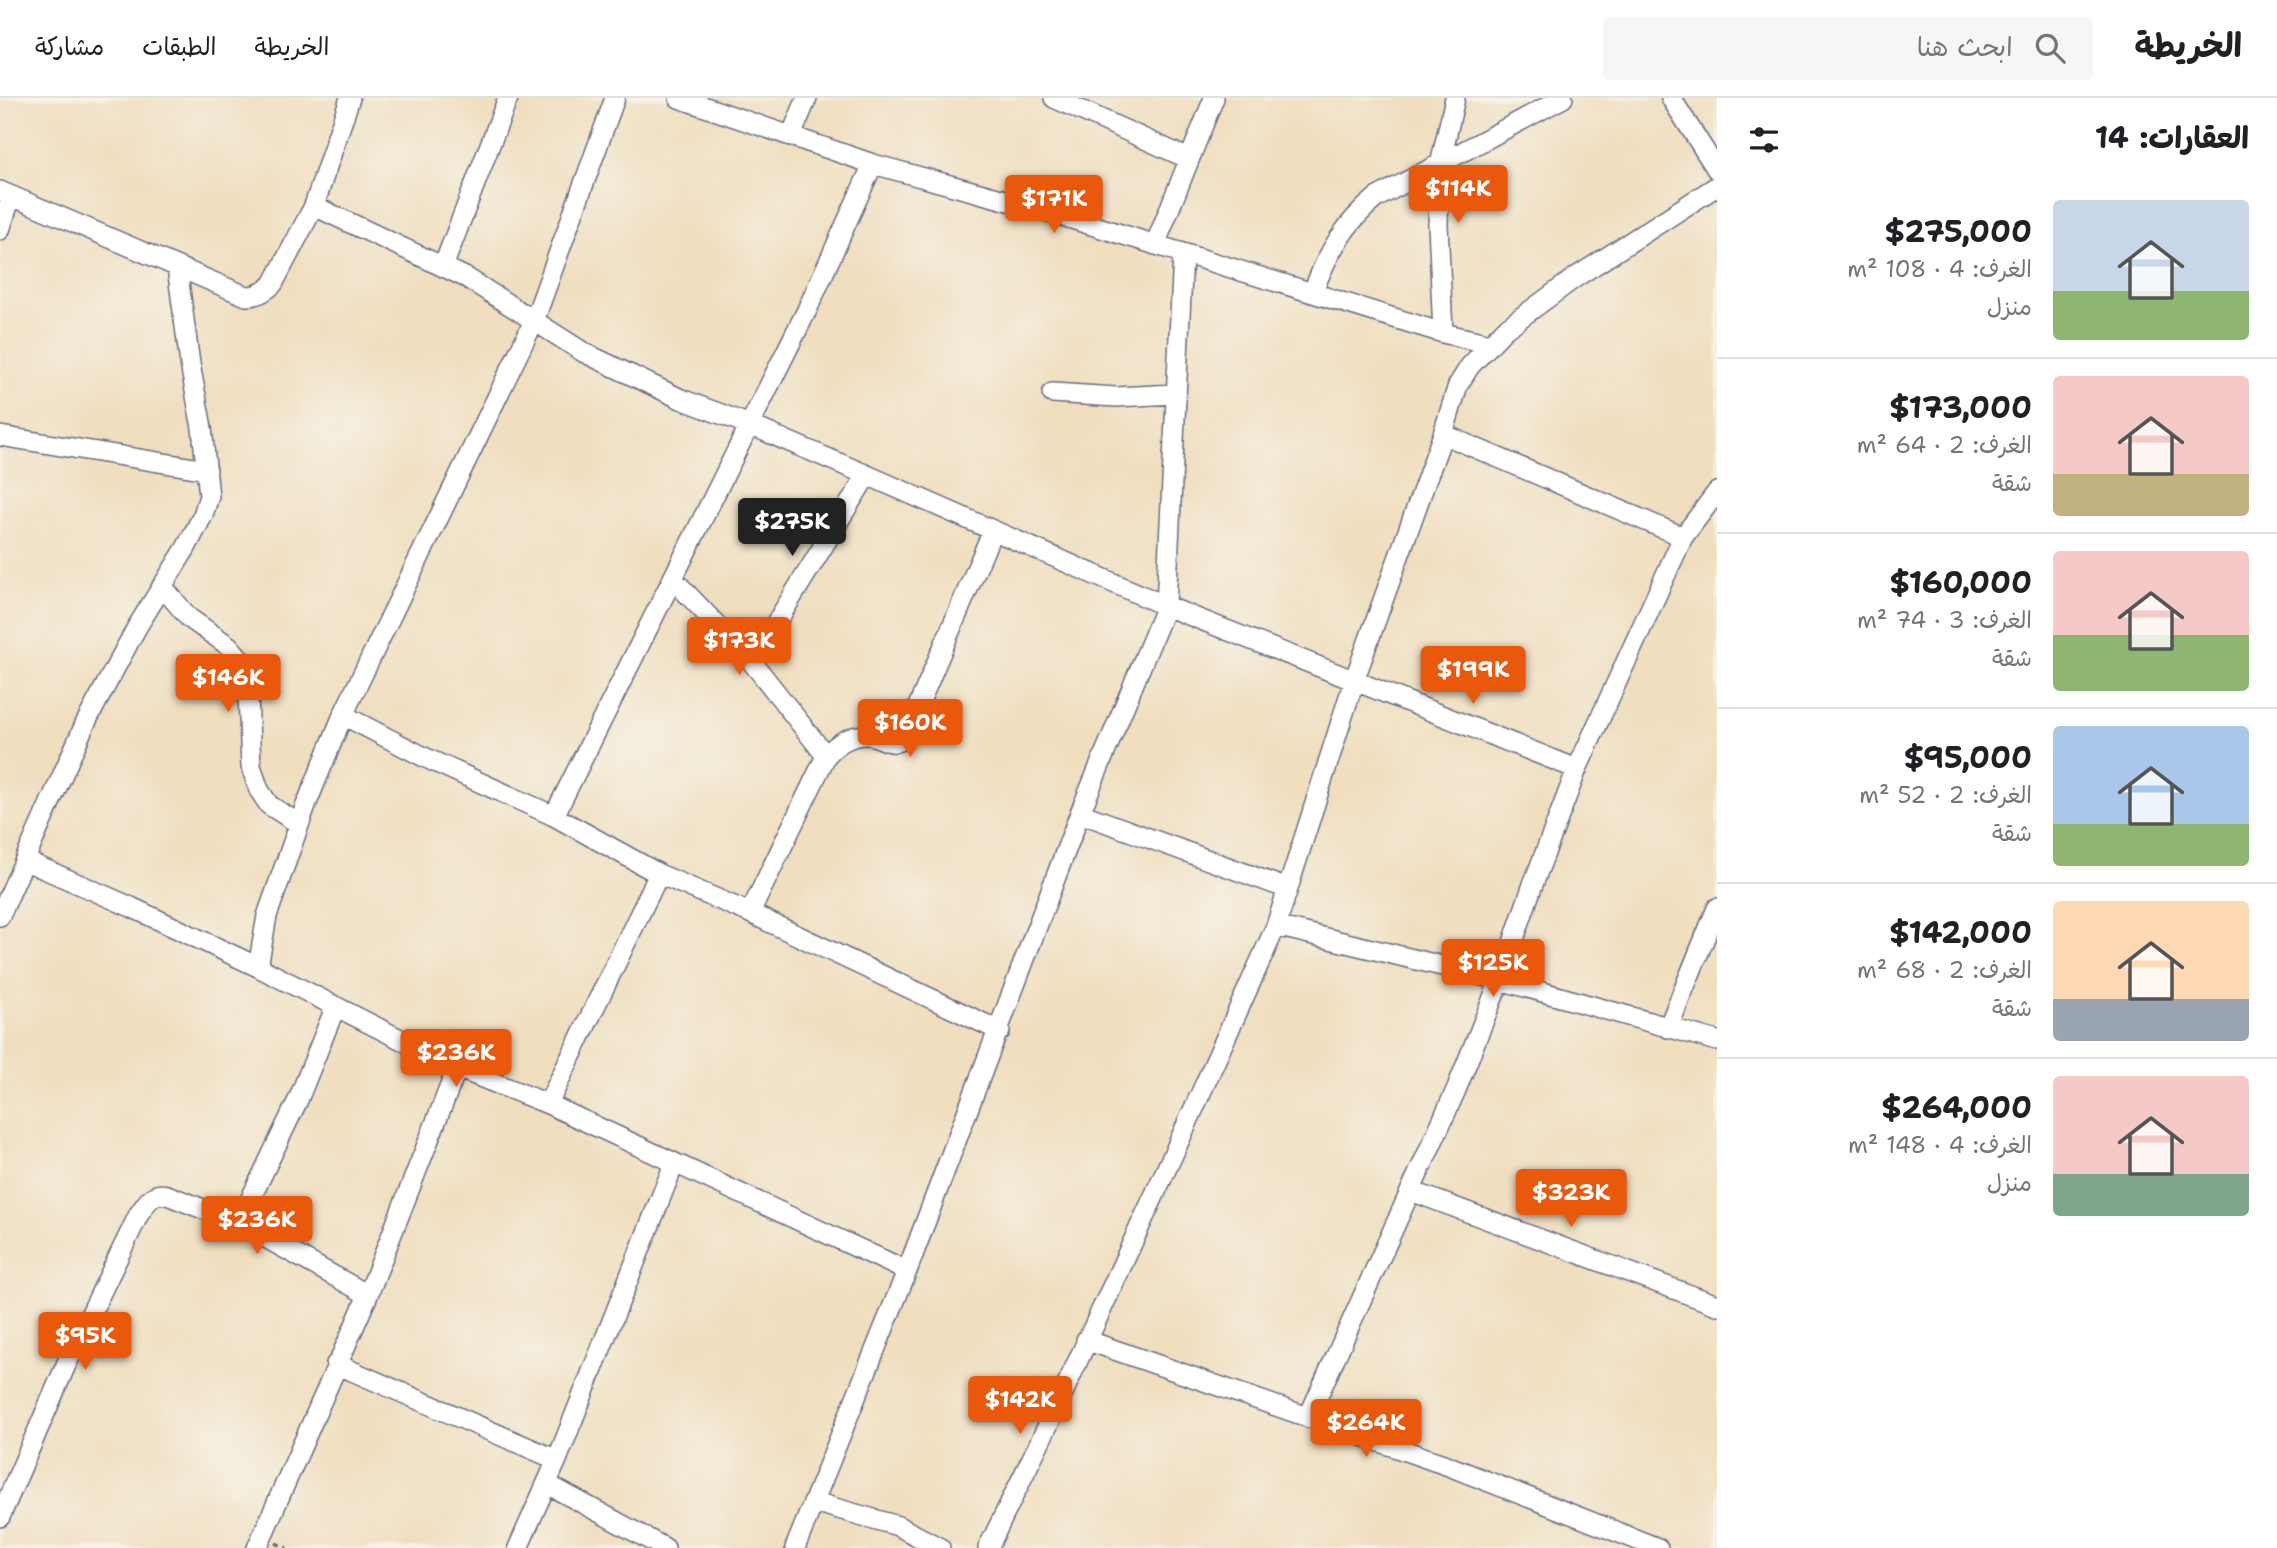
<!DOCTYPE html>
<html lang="ar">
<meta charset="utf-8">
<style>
:root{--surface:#fff;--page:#f6f6f6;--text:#202124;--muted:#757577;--line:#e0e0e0;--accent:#ea580c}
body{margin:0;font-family:"Shantell Sans","Playpen Sans Arabic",sans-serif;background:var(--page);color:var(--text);direction:rtl;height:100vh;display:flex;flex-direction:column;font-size:26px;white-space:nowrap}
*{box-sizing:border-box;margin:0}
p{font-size:23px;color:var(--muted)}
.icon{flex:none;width:38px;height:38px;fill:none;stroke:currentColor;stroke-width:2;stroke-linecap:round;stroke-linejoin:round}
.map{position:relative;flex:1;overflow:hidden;direction:ltr}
.panel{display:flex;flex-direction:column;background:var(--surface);width:560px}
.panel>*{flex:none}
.price{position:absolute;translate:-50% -60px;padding:0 16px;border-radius:7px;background:var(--accent);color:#fff;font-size:23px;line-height:46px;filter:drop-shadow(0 2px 4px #0008)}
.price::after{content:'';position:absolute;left:50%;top:42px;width:21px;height:16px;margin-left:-10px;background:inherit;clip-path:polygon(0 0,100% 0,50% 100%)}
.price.selected{background:#222;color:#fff}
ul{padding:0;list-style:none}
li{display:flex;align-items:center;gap:21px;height:175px;padding:0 28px}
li+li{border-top:2px solid var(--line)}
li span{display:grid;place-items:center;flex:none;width:196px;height:140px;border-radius:7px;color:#555}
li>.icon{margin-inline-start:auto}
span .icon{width:84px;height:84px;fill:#fffc;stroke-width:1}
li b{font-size:30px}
h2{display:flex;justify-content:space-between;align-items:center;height:84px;padding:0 28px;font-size:30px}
header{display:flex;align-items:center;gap:42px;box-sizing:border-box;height:98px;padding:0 35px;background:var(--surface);border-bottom:2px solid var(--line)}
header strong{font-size:33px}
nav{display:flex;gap:38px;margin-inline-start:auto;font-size:24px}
.search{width:490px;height:63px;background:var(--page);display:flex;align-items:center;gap:18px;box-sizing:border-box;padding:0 24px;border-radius:7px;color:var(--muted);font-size:26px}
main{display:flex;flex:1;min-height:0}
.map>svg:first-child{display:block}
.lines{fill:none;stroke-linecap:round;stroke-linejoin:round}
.street-casing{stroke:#666c80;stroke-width:22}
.path{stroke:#666c80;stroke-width:3.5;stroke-dasharray:5 5;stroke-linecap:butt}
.street{stroke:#fff;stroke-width:19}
</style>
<header>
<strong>الخريطة</strong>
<div class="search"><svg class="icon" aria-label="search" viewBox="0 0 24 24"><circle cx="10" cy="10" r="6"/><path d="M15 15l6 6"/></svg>ابحث هنا</div>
<nav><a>الخريطة</a><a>الطبقات</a><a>مشاركة</a></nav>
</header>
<main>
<section class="panel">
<h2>العقارات: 14<svg class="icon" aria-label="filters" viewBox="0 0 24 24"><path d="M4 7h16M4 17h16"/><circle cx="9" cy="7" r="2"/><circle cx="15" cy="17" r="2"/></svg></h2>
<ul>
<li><span style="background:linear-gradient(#c9d6e8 65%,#8fb573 0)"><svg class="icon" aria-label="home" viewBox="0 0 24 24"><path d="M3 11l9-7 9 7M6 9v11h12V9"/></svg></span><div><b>$275,000</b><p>الغرف: 4 · 108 m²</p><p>منزل</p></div></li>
<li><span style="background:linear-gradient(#f6c9c9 70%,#c2b280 0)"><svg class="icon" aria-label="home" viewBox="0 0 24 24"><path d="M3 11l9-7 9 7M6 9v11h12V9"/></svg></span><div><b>$173,000</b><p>الغرف: 2 · 64 m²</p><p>شقة</p></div></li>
<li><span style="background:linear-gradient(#f6c9c9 60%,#8fb573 0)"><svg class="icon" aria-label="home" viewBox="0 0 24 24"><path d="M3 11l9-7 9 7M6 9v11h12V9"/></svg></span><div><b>$160,000</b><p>الغرف: 3 · 74 m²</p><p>شقة</p></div></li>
<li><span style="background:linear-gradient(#a9c7e8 70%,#8fb573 0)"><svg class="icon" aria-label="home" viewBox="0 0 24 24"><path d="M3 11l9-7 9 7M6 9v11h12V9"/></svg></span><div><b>$95,000</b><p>الغرف: 2 · 52 m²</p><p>شقة</p></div></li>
<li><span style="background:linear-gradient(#ffd9b3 70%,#9aa5b1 0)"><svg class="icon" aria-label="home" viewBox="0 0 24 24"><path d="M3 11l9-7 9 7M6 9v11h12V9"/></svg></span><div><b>$142,000</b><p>الغرف: 2 · 68 m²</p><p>شقة</p></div></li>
<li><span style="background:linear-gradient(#f6c9c9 70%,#7fa58c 0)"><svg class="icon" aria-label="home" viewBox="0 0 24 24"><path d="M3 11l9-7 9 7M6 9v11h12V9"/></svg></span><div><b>$264,000</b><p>الغرف: 4 · 148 m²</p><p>منزل</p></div></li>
</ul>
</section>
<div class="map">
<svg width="1717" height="1450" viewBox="0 0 1717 1450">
<rect width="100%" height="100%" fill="#f7f3e8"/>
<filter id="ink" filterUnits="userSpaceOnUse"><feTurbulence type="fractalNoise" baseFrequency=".0143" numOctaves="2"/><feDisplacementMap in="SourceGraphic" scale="14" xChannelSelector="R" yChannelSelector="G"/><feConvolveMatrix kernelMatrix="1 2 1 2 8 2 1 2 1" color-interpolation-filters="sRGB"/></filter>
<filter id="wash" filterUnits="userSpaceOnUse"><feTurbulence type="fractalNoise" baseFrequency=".00686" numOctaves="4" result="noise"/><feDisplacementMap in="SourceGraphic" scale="28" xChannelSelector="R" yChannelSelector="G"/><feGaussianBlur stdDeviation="1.57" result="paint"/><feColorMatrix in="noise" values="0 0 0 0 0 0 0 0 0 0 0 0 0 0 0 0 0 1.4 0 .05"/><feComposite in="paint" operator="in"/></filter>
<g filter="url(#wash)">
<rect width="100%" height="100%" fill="#f0debf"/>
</g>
<g filter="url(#ink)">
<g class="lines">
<defs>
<path id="street" d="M 679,0 L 873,66 L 1049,114 L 1443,235
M 1054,0 L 1189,61
M 1455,0 L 1440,67 L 1438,126 L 1443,235 L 1490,246
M 1671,0 L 1717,72
M 791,38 L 807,0
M 0,93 L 246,198 C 257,198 265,194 273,186 L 314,108 L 350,0
M 314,108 L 467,180 L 583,254 L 681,301 L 750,327 L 867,377 L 1166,508 L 1577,671
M 0,132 L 11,98
M 1155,147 L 1214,0
M 443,169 L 508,0
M 1313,194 C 1327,156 1344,126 1376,100 L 1563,0
M 1052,295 L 1116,299 L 1175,296
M 1443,336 L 1683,439
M 0,338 L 207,372
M 673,481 L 752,564 L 826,658
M 162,488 L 189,520 L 229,548 L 238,558 L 248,597 L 251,668 L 259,692 L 269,707 L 299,726
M 752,564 L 867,377
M 343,617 L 426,660 L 554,718 L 659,776 L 750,815 L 1000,933
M 1080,715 L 1288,791
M 554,718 L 807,212 L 873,66
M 26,763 L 131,809 L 258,869 L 457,970 L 548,1006 L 907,1173
M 750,815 L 826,658 C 836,646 850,637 867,637 C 881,637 892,652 905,639 L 993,432
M 0,818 L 85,626 L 137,529 L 186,450 L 203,417 L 209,398 L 202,330 L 190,266 L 177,169
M 1276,828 L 1500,882 L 1717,943
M 258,869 L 267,818 L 306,707 L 343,617 L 534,223 L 615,0
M 1668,930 L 1717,810
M 548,1006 L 659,776
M 1411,1093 L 1717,1207
M 239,1125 L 298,1002 L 335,910
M 1086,1242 L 1446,1367 L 1658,1450
M 336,1266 L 557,1362
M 1308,1320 L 1456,992 L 1500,882 L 1532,789 L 1577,671 L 1683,439 L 1717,394
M 547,1386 L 665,1450
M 814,1404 L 898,1428 L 940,1450
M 0,1419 L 66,1267 L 139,1116 C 147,1105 152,1093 167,1097 L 239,1125 L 368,1197
M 257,1450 L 368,1197 L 457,970
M 518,1450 L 557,1362 L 674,1066
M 795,1450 L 907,1173 L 1080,715 L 1166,508 L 1183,156
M 988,1450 L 1051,1321 L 1177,1048 L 1276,828 L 1354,583 L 1443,336 L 1458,287 L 1470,268 L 1504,232 L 1576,179 L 1717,88"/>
</defs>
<use href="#street" class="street-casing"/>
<path class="path" d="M 276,1445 L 287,1450"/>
<use href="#street" class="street"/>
</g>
</g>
</svg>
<b class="price" style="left:1458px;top:127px">$114K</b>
<b class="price" style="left:1054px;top:137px">$171K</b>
<b class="price selected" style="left:792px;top:460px">$275K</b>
<b class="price" style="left:739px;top:579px">$173K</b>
<b class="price" style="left:1473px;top:608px">$199K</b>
<b class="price" style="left:228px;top:616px">$146K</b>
<b class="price" style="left:910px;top:661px">$160K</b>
<b class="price" style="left:1493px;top:901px">$125K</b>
<b class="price" style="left:456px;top:991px">$236K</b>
<b class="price" style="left:1571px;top:1131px">$323K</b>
<b class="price" style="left:257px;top:1158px">$236K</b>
<b class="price" style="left:85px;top:1274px">$95K</b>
<b class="price" style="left:1020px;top:1338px">$142K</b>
<b class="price" style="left:1366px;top:1361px">$264K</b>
</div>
</main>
